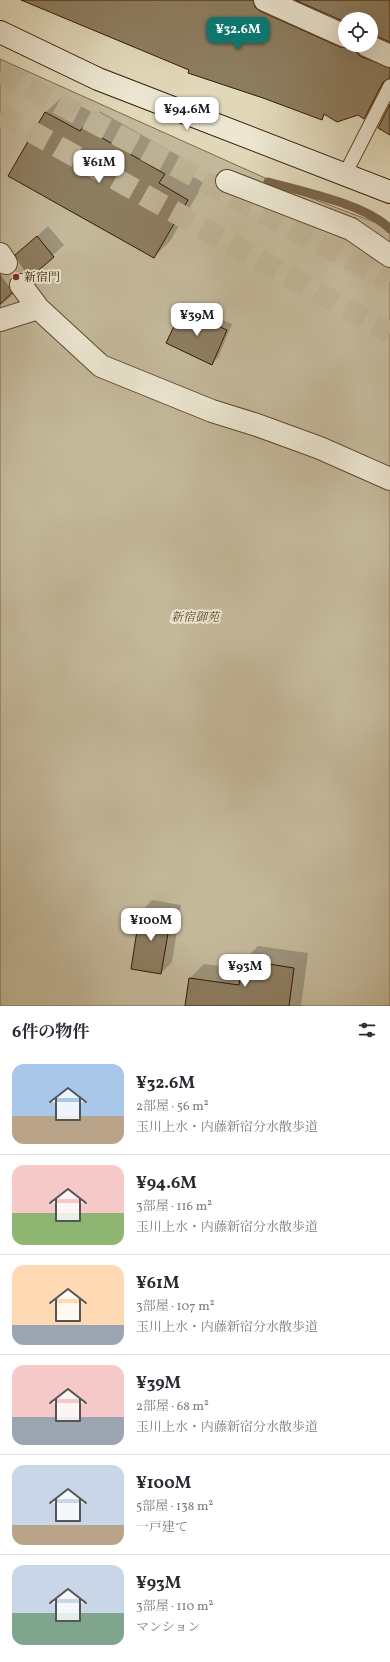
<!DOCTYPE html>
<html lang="ja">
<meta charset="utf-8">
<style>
:root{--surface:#fff;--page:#f2f2f3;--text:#2b2b33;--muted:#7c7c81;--line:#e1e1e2;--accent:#0f766e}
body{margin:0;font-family:Vollkorn,"Noto Serif JP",serif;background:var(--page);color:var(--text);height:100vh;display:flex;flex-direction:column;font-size:15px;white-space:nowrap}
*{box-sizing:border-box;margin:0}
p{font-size:13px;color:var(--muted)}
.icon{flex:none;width:22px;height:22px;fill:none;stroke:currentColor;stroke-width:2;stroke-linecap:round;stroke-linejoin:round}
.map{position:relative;height:1006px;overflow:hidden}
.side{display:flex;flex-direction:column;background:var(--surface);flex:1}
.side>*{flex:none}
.fabs{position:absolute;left:338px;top:12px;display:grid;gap:8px}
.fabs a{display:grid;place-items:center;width:40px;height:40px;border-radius:50%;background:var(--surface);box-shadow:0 4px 16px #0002;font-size:20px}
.price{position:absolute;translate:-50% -34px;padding:0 9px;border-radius:8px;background:#fff;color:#222;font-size:13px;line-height:26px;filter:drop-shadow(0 1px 2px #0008)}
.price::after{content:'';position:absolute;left:50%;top:24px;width:12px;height:9px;margin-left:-6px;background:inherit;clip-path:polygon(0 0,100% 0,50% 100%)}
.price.current{background:var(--accent);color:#fff}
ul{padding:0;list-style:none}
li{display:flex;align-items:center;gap:12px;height:100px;padding:0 12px}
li+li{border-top:1px solid var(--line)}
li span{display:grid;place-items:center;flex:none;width:112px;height:80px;border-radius:12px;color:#555}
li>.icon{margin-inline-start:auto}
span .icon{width:48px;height:48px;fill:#fffc;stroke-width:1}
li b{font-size:17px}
h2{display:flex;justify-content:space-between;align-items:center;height:48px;padding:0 12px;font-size:17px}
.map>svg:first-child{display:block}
.green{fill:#c3b89a;stroke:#7b694d}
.shadow{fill:#0003}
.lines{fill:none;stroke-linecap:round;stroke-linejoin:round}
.stream{stroke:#786549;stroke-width:9}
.building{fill:#8d7d60;stroke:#331a00}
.street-tunnel{stroke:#beb294;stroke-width:22;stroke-dasharray:22 11;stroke-linecap:butt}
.highway-tunnel{stroke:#beb294;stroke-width:22;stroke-dasharray:22 11;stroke-linecap:butt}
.lane-casing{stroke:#5e4a2e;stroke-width:15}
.street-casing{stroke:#5e4a2e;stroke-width:24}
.secondary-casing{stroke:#331a00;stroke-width:24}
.lane{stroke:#ece6d2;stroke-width:13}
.street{stroke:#ece6d2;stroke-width:22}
.secondary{stroke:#ece6d2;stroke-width:22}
.poi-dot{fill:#8f2418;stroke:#ece6d2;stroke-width:1.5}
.labels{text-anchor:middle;stroke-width:4;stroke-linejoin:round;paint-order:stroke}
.poi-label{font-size:12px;fill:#331a00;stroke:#ece6d2;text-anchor:start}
.park-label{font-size:12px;font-style:italic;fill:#5e492e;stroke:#ece6d2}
</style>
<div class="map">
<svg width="390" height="1006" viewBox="0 0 390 1006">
<rect width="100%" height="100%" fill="#e1d8b9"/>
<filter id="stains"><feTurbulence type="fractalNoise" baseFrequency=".005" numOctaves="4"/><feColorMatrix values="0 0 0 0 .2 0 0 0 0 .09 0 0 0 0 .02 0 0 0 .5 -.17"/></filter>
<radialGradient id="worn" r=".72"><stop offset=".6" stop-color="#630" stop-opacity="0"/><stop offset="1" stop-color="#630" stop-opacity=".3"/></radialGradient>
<path class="green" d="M 0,59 L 303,195 L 390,228 L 390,1006 L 0,1006 Z"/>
<path class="shadow" d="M 29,0 L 278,0 L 345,45 L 371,45 L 390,50 L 390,80 L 377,104 L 364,118 L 358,114 L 326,114 L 322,119 L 190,69 Z
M 63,96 L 97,115 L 100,111 L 181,157 L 175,166 L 204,183 L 170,241 L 154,257 L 13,169 L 46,112 Z
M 48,226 L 64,245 L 30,276 L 26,272 L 20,272 L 19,274 L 22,282 L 14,294 L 0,306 L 0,257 L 12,264 L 19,264 L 17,255 Z
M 188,305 L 232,324 L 218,358 L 212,363 L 183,311 Z
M 152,900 L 181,905 L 172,962 L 161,973 L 141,912 Z
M 258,946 L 308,953 L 301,1006 L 186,1006 L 190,978 L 204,964 L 242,969 L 244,960 Z"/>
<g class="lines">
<path class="stream" d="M 268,182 C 303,192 365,204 390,229"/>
</g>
<path class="building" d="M 21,0 L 253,0 L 255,7 L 260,11 L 340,47 L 347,48 L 354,45 L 356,52 L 360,56 L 390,68 L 390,78 L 383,82 L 364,119 L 358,115 L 337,122 L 324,114 L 322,120 L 263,98 L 188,73 L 189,70 Z
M 295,0 L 390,0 L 390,42 L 371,34 L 371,19 L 345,19 L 345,22 Z
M 390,104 L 390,135 L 378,128 Z
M 45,112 L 80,131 L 83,127 L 165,174 L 159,183 L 188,200 L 154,258 L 8,176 Z
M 37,236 L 54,257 L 31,277 L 26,273 L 20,273 L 13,275 L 10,280 L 9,286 L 12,293 L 0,304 L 0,274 L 6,275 L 13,273 L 17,269 L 18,263 L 15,255 Z
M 182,310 L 227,330 L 212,365 L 166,343 Z
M 140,911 L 171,916 L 161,974 L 131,969 Z
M 243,960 L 294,968 L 289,1006 L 185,1006 L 189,978 L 239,985 Z"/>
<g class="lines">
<path class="street-tunnel" d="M 6,263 L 21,285"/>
<path class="highway-tunnel" d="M 0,72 L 390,281
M 0,114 L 390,333"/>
<defs>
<path id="lane" d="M 345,174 L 390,86"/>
<path id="street" d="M 265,0 L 345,36
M 366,45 L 390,56
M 227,181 L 351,229 L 390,256
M 0,254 L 6,263
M 21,285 L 38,308 L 101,366 L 212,411 L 257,425 L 320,448 L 390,479
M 0,320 L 38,308"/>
<path id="secondary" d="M 0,32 L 98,79 L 390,192"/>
</defs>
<use href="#lane" class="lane-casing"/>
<use href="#street" class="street-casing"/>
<use href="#secondary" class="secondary-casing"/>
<use href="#lane" class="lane"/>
<use href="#street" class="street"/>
<use href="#secondary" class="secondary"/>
</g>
<circle class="poi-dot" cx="16" cy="277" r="4"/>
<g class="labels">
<g class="poi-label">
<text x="24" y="281">新宿門</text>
</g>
<g class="park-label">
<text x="195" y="621">新宿御苑</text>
</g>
</g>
<rect width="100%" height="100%" filter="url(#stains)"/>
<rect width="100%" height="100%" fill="url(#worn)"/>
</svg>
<div class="fabs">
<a><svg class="icon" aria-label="locate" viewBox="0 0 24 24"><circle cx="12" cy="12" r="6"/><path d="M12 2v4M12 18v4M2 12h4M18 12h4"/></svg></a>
</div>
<b class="price current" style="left:238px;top:51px">¥32.6M</b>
<b class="price" style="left:187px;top:131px">¥94.6M</b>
<b class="price" style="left:99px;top:184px">¥61M</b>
<b class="price" style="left:197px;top:337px">¥39M</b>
<b class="price" style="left:151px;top:942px">¥100M</b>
<b class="price" style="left:245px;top:988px">¥93M</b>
</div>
<section class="side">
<h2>6件の物件<svg class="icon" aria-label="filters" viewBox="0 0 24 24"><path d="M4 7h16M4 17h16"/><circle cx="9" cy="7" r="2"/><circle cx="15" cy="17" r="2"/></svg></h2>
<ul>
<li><span style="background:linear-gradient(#a9c7e8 65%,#b9a48a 0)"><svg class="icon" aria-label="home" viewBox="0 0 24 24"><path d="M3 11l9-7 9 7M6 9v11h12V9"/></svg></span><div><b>¥32.6M</b><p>2部屋 · 56 m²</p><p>玉川上水・内藤新宿分水散歩道</p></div></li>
<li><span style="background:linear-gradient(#f6c9c9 60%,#8fb573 0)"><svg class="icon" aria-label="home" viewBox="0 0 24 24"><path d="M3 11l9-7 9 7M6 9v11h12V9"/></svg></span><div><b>¥94.6M</b><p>3部屋 · 116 m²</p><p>玉川上水・内藤新宿分水散歩道</p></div></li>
<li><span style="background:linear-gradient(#ffd9b3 75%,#9aa5b1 0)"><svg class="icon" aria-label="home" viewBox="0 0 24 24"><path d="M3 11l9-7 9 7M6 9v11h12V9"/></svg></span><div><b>¥61M</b><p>3部屋 · 107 m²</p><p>玉川上水・内藤新宿分水散歩道</p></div></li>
<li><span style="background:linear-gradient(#f6c9c9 65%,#9aa5b1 0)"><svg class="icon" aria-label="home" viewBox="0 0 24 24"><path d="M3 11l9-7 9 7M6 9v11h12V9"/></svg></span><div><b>¥39M</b><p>2部屋 · 68 m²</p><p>玉川上水・内藤新宿分水散歩道</p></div></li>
<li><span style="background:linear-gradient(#c9d6e8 75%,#b9a48a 0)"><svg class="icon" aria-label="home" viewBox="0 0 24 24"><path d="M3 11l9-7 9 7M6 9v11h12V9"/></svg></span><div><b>¥100M</b><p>5部屋 · 138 m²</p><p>一戸建て</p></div></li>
<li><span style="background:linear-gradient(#c9d6e8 60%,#7fa58c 0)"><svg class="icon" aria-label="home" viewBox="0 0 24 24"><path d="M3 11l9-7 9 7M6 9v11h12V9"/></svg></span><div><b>¥93M</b><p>3部屋 · 110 m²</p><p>マンション</p></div></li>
</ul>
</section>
